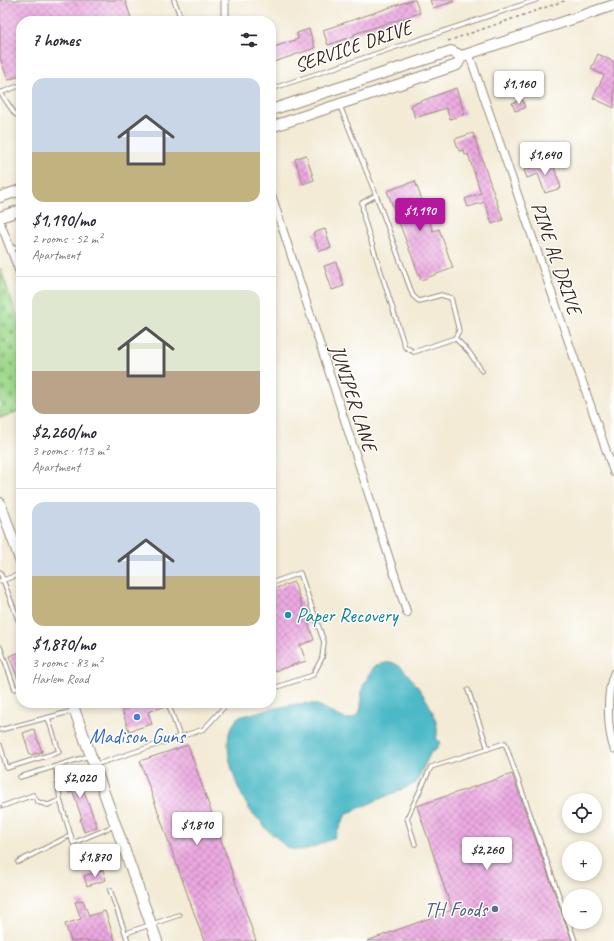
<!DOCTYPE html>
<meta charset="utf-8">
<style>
:root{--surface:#fff;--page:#f7f7f7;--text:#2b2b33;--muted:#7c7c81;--line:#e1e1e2;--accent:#b5179e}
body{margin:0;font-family:Caveat,sans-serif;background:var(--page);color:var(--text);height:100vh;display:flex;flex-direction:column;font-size:15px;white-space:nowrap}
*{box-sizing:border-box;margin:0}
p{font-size:13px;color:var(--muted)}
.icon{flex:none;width:22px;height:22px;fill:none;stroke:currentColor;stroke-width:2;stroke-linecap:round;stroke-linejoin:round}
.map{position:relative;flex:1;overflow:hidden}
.panel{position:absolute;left:16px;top:16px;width:260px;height:692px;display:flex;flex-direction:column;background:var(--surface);border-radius:16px;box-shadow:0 2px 6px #0003}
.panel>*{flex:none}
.tools{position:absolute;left:562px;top:793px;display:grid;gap:8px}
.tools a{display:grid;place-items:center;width:40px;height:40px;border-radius:50%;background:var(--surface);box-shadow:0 2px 6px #0003;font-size:20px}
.price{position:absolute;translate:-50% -34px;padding:0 9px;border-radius:4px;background:#fff;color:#222;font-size:13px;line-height:26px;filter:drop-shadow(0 1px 2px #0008)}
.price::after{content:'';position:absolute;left:50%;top:24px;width:12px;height:9px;margin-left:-6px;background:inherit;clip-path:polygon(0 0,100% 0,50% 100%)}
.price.current{background:var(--accent);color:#fff}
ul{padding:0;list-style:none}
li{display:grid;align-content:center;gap:8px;height:212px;padding:0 16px}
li+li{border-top:1px solid var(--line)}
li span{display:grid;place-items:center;height:124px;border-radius:12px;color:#555}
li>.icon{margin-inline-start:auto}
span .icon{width:72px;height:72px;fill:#fffc;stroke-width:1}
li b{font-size:17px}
h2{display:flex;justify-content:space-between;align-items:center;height:48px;padding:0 16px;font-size:17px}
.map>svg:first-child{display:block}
.cemetery{fill:url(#cemetery-stones);stroke:#6d8256}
.water{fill:#4cb9c6;stroke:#447272}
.building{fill:url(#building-cross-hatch)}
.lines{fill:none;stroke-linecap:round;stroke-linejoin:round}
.service-casing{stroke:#978a7a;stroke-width:5.5}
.minor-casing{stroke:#978a7a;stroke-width:9}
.secondary-casing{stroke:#978a7a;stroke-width:12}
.path{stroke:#978a7a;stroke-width:1.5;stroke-dasharray:3 3;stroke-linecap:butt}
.service{stroke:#fff;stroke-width:3.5}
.minor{stroke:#fff;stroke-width:7}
.secondary{stroke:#fff;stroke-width:10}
.culture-dot{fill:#0f9aa8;stroke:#fff;stroke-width:1.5}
.shop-dot{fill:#3f7fe0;stroke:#fff;stroke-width:1.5}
.service-dot{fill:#5c6f8a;stroke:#fff;stroke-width:1.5}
.labels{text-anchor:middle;stroke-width:3;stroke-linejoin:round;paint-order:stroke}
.street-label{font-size:20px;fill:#3b2a1e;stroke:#fff}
.culture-label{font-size:20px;fill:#0d838f;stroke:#fff;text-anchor:start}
.shop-label{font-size:20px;fill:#366cbe;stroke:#fff}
.service-label{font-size:20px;fill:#4e5e75;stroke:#fff;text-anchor:end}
</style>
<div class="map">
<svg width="614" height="941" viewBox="0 0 614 941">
<defs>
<pattern id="cemetery-stones" width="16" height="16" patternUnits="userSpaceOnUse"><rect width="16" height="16" fill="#9fd98d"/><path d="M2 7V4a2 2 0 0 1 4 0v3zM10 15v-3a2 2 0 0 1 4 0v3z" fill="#8aba79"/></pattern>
<pattern id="building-cross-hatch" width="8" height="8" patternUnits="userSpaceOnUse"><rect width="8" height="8" fill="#eca9e1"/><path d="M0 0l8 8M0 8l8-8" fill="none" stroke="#c08ab6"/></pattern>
</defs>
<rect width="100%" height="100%" fill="#fff"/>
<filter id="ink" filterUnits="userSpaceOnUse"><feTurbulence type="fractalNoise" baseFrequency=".025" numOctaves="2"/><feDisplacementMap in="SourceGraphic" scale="8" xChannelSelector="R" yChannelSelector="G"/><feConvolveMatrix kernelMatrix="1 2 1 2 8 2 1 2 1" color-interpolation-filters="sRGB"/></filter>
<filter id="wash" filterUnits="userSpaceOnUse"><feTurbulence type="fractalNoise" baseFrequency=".012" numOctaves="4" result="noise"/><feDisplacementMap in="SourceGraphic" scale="16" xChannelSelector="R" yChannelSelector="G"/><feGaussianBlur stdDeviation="0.9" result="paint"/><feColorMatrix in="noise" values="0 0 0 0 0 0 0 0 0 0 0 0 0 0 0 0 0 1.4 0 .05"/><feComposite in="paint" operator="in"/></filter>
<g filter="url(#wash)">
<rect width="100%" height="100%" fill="#f3ebd5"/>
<path class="cemetery" d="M 0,268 L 21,326 L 21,410 L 0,418 Z"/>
<path class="water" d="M 391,662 C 395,664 401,666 404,670 C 418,686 443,717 436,740 L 440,742 L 436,750 L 431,752 L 416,783 L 346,814 L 335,837 C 314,847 295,860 277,838 C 275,835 270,833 267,830 C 263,826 262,820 255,817 C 240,798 224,758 229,734 C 230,728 235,722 238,717 C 256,713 297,701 314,704 C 326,706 345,726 356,716 C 364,710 360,701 361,693 C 362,685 370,675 373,668 L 376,665 Z"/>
<g id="blocks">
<path class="building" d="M 0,0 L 125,0 L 132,21 L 21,21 L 21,75 L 8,80 L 0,58 Z
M 412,0 L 415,0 L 420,13 L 354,34 L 354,36 L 328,45 L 323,30 Z
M 430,0 L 453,0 L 453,2 L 433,8 Z
M 309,29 L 315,48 L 271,63 L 271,48 L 298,39 L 297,33 Z
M 598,54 L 614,62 L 614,108 L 593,98 L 604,75 L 591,69 Z
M 456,88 L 465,114 L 450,119 L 446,108 L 415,118 L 411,105 Z
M 523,100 L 525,108 L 515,111 L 512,103 Z
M 473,133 L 503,220 L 492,224 L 485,202 L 468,207 L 465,199 L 481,193 L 468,154 L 465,155 L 464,150 L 459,151 L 455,139 Z
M 306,155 L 314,180 L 303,184 L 295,159 Z
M 552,161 L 561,188 L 545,193 L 538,174 L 527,178 L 524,170 Z
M 415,181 L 433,231 L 439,229 L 453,268 L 421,280 L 387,191 Z
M 325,229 L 331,248 L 319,251 L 313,233 Z
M 336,262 L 344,286 L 332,290 L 324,266 Z
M 294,582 L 314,640 L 300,645 L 306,661 L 271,672 L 271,590 Z
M 21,652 L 21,684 L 20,684 L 9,656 Z
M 144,703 L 165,703 L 166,706 L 148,712 L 152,724 L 129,731 L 122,710 Z
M 34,729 L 42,752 L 30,755 L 23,733 Z
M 188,745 L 256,941 L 204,941 L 140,761 Z
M 76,769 L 97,827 L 84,832 L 80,819 L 82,819 L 73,792 L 69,793 L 63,783 L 65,782 L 62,774 Z
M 512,774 L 572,941 L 367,941 L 452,910 L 417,806 Z
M 103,870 L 106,880 L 87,886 L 84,876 Z
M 83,900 L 89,916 L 105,911 L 115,941 L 71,941 L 65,924 L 81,919 L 75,902 Z"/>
</g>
</g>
<g filter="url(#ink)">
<use href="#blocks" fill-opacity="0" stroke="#978a7a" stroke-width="1"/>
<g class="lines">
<defs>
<path id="service" d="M 174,0 L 182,21
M 271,89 L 536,0
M 0,92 L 15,114 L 21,117
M 0,93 L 21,85
M 340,106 L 376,195 L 362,203 L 364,219 L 405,347 L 414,352 L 455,338 L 469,352 L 482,371
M 376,195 L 413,296 L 419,301 L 441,295 L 451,298 L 459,331 L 455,338
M 11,249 L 21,246
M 0,572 L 21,627
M 0,581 L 21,574
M 271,583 L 300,573 L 324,642 L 322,658 L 313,675 L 271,689
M 0,647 L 15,689 L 21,687
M 468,690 L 488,749
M 168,703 L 180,737
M 0,730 L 73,711
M 0,745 L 7,768 L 59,752 L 48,718
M 95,765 L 204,729 L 226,705 L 231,703
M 56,767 L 60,800 L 73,843 L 114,826
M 20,777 L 89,756
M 3,806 L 33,795 L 38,802 L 48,805 L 60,800
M 415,844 L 407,818 L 431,767 L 505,743 L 575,941
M 18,862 L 71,835
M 110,890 L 128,941
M 126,933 L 179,915"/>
<path id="minor" d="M 225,21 L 225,0
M 469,54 L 614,473
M 271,193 L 407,613
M 0,222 L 21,276
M 614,673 C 606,693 607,729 614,749"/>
<path id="secondary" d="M 271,110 L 451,51 L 462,56
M 271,127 L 457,65 L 462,56 L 614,5
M 0,197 L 21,190
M 0,217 L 21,210
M 0,503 L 21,562
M 72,703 L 157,941"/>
</defs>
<use href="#service" class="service-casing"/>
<use href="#minor" class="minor-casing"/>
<use href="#secondary" class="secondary-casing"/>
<path class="path" d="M 448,41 L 567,0"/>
<use href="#service" class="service"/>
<use href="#minor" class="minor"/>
<use href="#secondary" class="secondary"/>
</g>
</g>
<circle class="culture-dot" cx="288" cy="615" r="4"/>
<circle class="shop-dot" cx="137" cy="717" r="4"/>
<circle class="service-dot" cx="495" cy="909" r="4"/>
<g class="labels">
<g class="street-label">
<text transform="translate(353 46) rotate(-19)" y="7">SERVICE DRIVE</text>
<text transform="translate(557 258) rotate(71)" y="7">PINE AL DRIVE</text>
<text transform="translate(354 398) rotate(72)" y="7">JUNIPER LANE</text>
</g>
<g class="culture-label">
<text x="296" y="622">Paper Recovery</text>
</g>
<g class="shop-label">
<text x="137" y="743">Madison Guns</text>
</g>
<g class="service-label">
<text x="487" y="916">TH Foods</text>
</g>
</g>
</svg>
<div class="tools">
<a><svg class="icon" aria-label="locate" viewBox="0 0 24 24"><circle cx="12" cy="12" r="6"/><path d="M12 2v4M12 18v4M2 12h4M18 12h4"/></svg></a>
<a>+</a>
<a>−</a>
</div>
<b class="price" style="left:519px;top:105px">$1,160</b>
<b class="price" style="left:545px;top:176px">$1,640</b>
<b class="price current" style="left:420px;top:232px">$1,190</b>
<b class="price" style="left:80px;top:799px">$2,020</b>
<b class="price" style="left:197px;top:846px">$1,810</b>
<b class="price" style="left:487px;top:871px">$2,260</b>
<b class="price" style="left:95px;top:878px">$1,870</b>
<section class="panel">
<h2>7 homes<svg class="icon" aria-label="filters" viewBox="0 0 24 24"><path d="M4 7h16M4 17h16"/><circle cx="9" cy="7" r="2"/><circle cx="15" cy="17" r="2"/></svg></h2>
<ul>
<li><span style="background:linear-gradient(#c9d6e8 60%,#c2b280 0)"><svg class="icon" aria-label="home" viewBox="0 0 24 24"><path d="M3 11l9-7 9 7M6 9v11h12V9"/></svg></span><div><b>$1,190/mo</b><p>2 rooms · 52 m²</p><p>Apartment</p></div></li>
<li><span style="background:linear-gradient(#dfe7d0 65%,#b9a48a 0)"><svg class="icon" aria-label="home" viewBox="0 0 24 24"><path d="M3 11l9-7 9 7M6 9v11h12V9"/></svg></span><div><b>$2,260/mo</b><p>3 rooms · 113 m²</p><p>Apartment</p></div></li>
<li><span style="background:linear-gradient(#c9d6e8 60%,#c2b280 0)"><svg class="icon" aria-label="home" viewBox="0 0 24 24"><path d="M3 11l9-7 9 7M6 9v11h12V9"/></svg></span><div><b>$1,870/mo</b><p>3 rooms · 83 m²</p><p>Harlem Road</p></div></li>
</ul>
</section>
</div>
